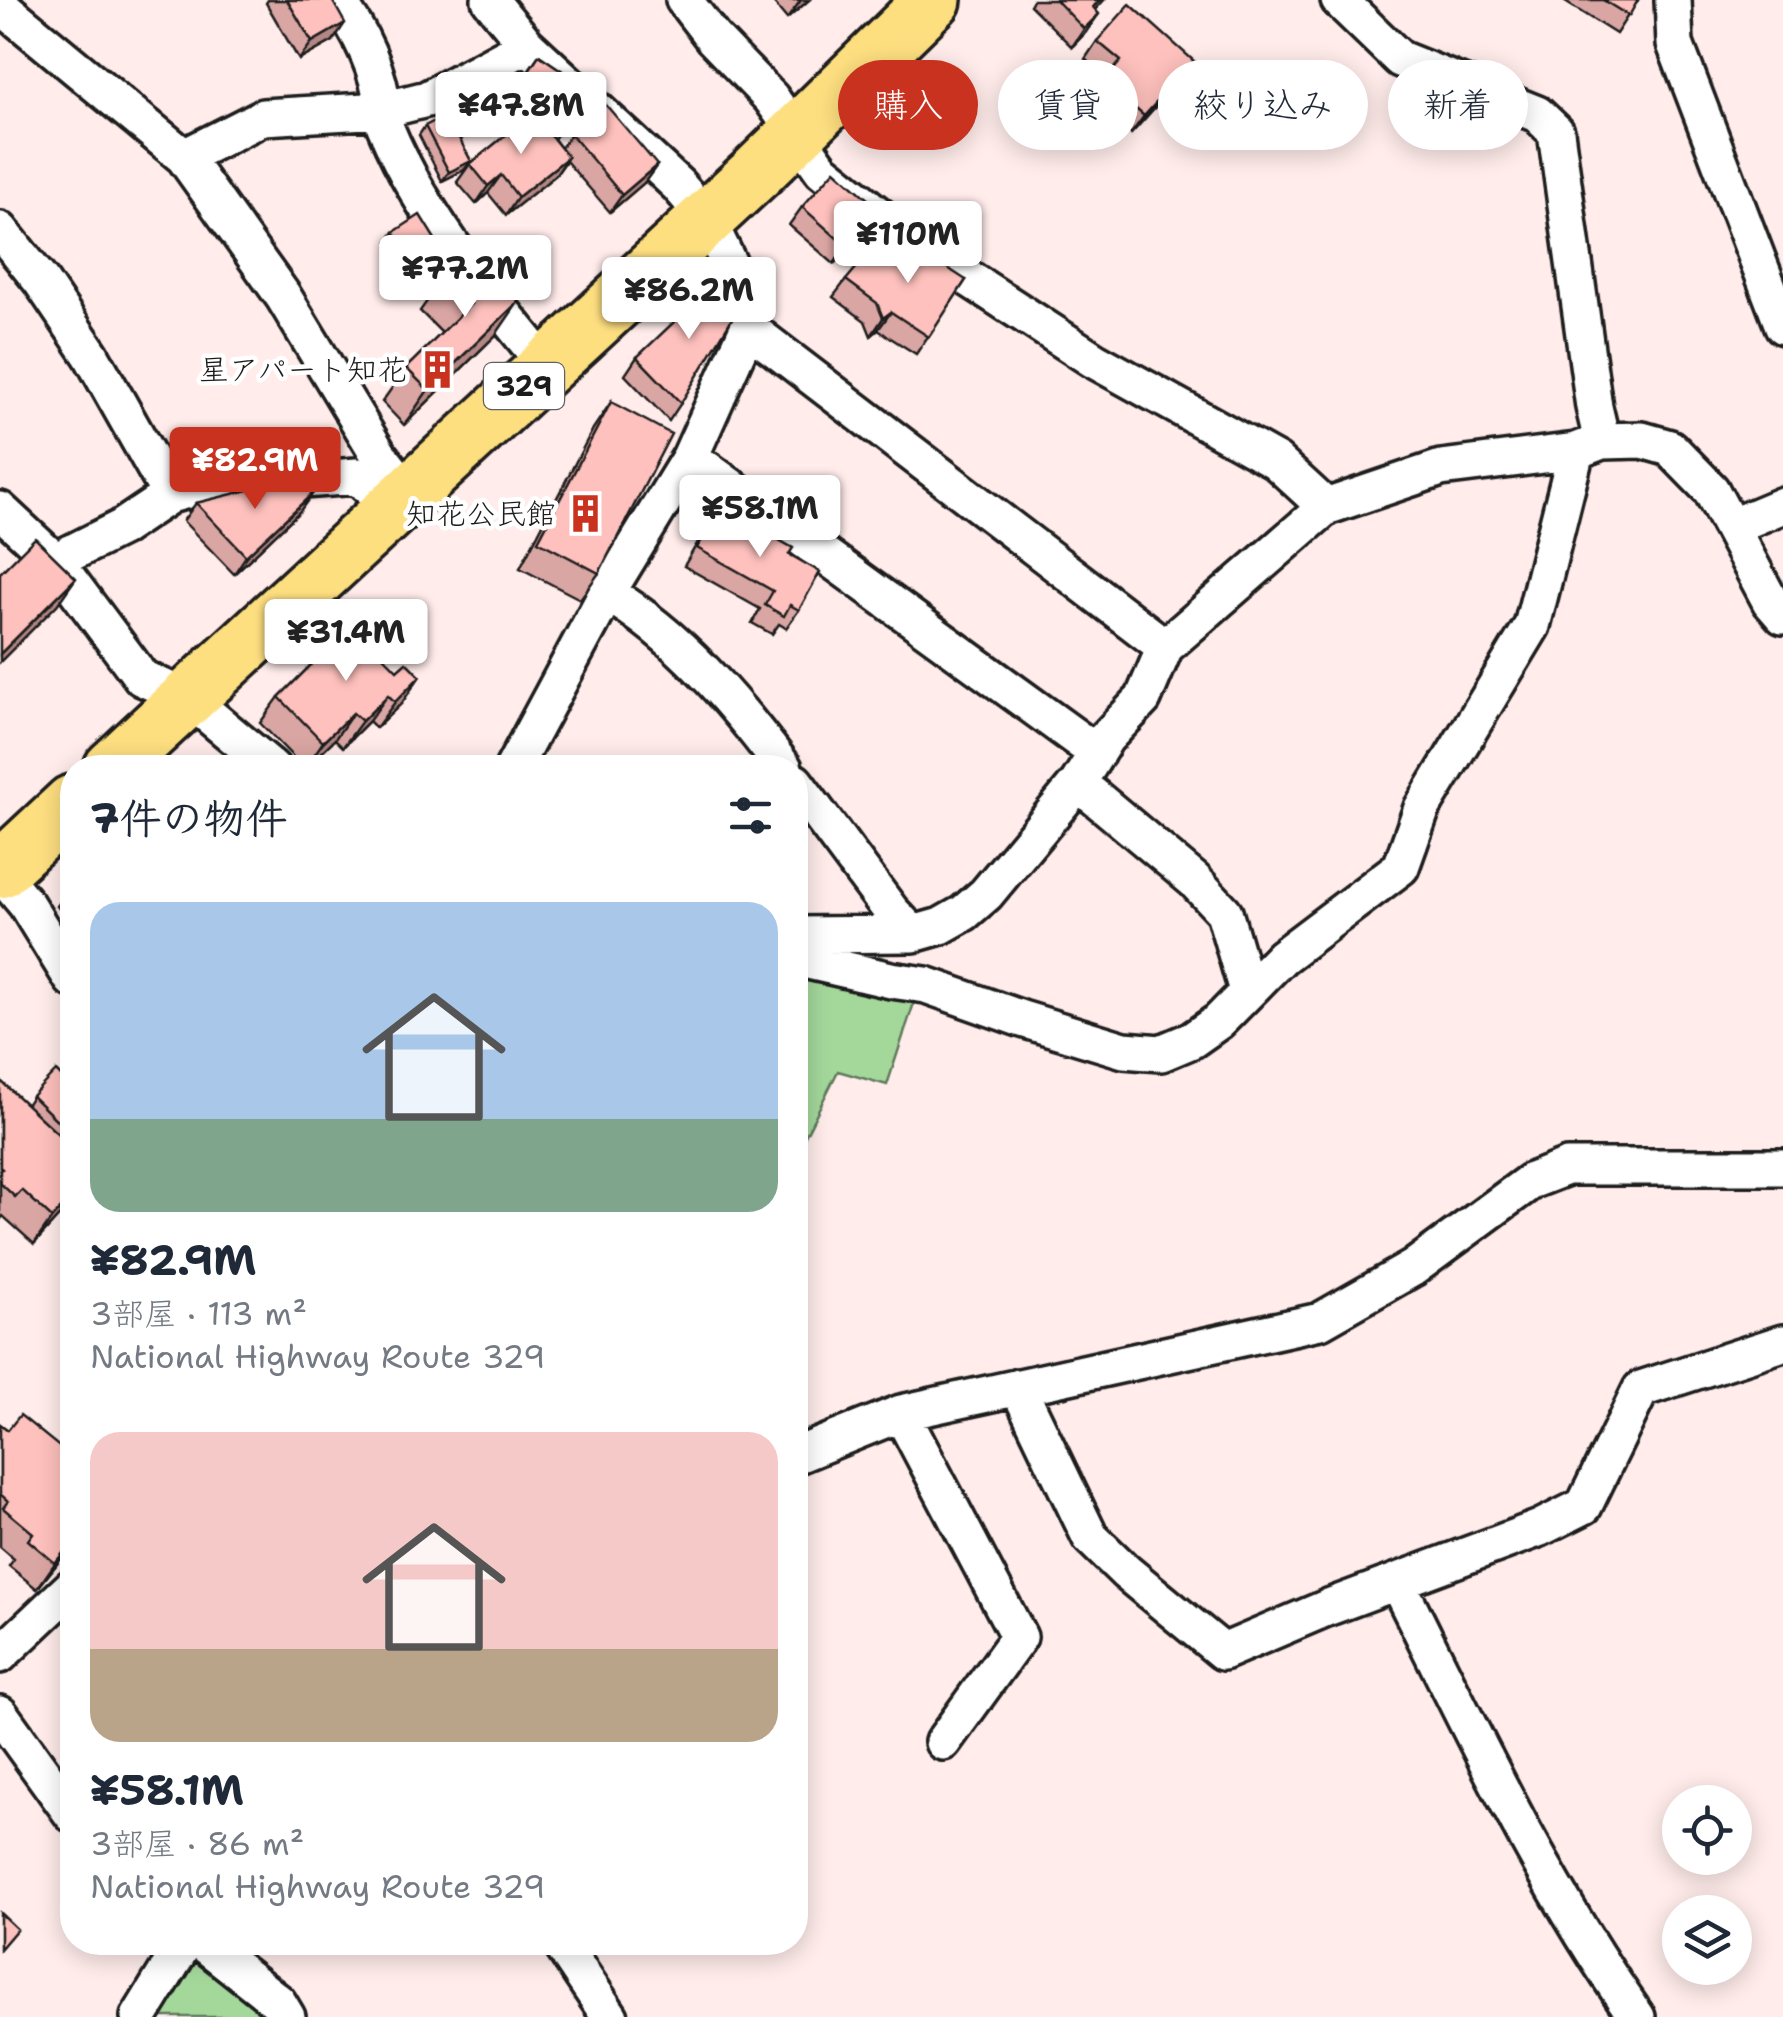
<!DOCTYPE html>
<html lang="ja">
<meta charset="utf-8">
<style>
:root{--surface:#fff;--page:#f6f6f7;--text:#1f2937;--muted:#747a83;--accent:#c8321e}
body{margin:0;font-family:"Shantell Sans","Klee One",sans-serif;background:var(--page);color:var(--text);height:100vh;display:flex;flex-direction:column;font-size:38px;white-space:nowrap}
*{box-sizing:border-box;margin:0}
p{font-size:32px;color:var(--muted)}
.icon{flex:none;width:55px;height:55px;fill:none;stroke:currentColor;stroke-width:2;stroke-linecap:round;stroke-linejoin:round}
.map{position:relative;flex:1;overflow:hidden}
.panel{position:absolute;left:60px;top:755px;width:748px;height:1200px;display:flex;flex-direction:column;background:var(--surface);border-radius:40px;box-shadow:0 5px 25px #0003}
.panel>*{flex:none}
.banner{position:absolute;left:838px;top:60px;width:795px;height:90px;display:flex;gap:20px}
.buttons{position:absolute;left:1662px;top:1785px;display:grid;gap:20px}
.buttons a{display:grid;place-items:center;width:90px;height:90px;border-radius:50%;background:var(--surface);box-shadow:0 5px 25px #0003;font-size:50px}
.price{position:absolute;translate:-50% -85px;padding:0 22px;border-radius:10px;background:#fff;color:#222;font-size:32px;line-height:65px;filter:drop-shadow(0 2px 5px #0008)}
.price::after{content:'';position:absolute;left:50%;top:60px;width:30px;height:22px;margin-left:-15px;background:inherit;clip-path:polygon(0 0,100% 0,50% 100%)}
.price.active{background:var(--accent);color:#fff}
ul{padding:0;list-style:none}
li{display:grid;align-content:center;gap:20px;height:530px;padding:0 30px}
li span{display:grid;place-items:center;height:310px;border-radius:30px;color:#555}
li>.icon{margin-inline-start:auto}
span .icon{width:180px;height:180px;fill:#fffc;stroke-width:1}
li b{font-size:42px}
h2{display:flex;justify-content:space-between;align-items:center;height:120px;padding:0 30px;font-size:42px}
.pill{padding:0 35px;border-radius:45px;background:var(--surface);box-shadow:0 5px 25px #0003;font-size:35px;line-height:90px}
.pill.active{background:var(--accent);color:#fff}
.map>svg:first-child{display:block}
.green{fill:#a4d89b;stroke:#607a5c;stroke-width:2.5}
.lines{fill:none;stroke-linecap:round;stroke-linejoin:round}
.minor-casing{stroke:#1c1c1c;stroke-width:42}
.trunk-casing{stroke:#1c1c1c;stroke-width:62}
.minor{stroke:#fff;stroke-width:35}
.trunk{stroke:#fedf80;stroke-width:55}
.wall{fill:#daa6a3;stroke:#1c1c1c;stroke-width:2.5}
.shaded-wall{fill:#b28784;stroke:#1c1c1c;stroke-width:2.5}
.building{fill:#fec1bd;stroke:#1c1c1c;stroke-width:2.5}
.labels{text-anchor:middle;stroke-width:9;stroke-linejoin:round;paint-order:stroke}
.shield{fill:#fff;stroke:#606060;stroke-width:2.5}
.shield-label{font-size:28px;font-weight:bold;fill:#1c1c1c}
.poi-label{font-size:30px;fill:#1c1c1c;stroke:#fff;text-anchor:end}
</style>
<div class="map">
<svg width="1783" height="2017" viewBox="0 0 1783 2017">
<rect width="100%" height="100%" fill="#ffeceb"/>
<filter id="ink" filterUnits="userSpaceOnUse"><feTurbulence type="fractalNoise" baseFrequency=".01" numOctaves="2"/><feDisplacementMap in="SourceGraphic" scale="20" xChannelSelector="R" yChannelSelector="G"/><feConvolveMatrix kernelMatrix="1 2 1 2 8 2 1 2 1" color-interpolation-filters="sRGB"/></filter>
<g filter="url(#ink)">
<path class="green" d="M 795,978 L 914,1003 L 887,1085 L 838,1071 L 795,1156 Z
M 185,1942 L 287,2017 L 139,2017 Z"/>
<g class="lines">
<defs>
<path id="minor" d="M 336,0 C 360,29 380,73 383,110
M 490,0 L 527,45
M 684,0 L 713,38 L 771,98 L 822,170 L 908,239 L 1094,360 L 1276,461 L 1326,507
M 1339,0 L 1400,59 L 1537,114 L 1556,132 L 1594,407 L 1602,441
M 1673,0 L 1675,44 L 1783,326
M 0,5 L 184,157
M 379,111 C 414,206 482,288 546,365
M 0,230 L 41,281 L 91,355 L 170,495
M 748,328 L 1165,647
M 690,457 L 1097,753
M 408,492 L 379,455 L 283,296 L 184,157 L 263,117 L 383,110 L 427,99 L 527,45 L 678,185 L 707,219 L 752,311 L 748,328 L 690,457 L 607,593 L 513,768
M 0,510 L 55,561 L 142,678 L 188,698 L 272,768
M 1733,526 L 1783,505
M 55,561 L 121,528 L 170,495 L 195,488 L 357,476 L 391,507
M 607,593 C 679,636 734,701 784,768
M 795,782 L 891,911 L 913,934
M 1078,783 L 1194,880 L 1224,912 L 1247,991
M 0,873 L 26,904 L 72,979
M 795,935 L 913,934 L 941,926 L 964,913 L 986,894 L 1078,783 L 1106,738 L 1143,699 L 1165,647 L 1326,507 L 1441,468 L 1576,451 L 1602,441 L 1642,440 L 1670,448 L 1711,490 L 1770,601 L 1783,616
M 795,958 L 891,980 L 926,985 L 1022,1019 L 1124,1050 L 1161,1053 L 1192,1040 L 1219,1021 L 1282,957 L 1401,867 L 1422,808 L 1532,626 L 1576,451
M 1018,1387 L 1090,1537 L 1126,1572 L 1223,1652 L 1329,1607 L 1540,1528 L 1584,1506 L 1641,1389 L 1783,1343
M 901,1413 L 1019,1637 L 943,1742
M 795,1456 L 901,1413 L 1320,1321 L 1413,1268 L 1531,1181 L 1567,1167 L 1783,1167
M 1397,1582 C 1471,1730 1541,1881 1637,2017
M 0,1655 L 72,1587
M 0,1714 L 72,1814
M 202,1942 L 278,2002 L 287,2017
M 560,1942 L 610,2017
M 139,2017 L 185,1942"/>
<path id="trunk" d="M 112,768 L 755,174 L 933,0
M 0,870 L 72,803"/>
</defs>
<use href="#minor" class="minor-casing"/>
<use href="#trunk" class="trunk-casing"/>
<use href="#minor" class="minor"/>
<use href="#trunk" class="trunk"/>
</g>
<path class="wall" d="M 268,0 L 332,0 L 333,41 L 299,60 L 266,3 Z
M 771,0 L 809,0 L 787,19 Z
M 1033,0 L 1104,0 L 1095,10 L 1086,32 L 1072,47 L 1030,5 Z
M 1562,0 L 1638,0 L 1616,34 Z
M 1097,41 L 1181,78 L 1131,134 L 1091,98 L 1106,78 L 1085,59 Z
M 539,55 L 589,89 L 554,139 L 561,148 L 571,134 L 657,165 L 644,183 L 610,212 L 566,161 L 556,175 L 506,215 L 488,193 L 476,204 L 457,182 L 470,164 L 522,122 L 502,109 Z
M 425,126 L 465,136 L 459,139 L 471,161 L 464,170 L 442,181 L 419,135 Z
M 802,207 L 866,227 L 834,264 L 789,225 Z
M 394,232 L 443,252 L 415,284 L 388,241 Z
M 470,252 L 495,336 L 404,425 L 382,402 L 406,368 L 442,333 L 420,311 L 444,277 Z
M 892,260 L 966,280 L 916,354 L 878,330 L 871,336 L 865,321 L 833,297 L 846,280 Z
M 637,357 L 681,403 L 669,421 L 625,375 Z
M 611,402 L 599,573 L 580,599 L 520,568 L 593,429 Z
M 196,503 L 300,511 L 234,574 L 183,521 Z
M 720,507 L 789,554 L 799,610 L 786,628 L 779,624 L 772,634 L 752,623 L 760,609 L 684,566 L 708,525 Z
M 352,624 L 402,703 L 376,728 L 369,721 L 343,747 L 335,739 L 304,768 L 260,723 L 279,697 Z
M 72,886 L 72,926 L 57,906 Z
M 0,1084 L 26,1105 L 32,1096 L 72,1087 L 72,1202 L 34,1244 L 3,1216 L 0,1220 Z
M 0,1424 L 8,1430 L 72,1457 L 72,1545 L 37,1589 L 9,1566 L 14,1559 L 0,1547 Z"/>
<path class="shaded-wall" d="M 801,0 L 809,0 L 787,19 Z
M 1100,0 L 1104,0 L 1080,25 L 1093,7 Z
M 1099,14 L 1086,32 L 1072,47 L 1084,29 Z
M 345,23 L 333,41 L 299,60 L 312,42 Z
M 1194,61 L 1181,78 L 1131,134 L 1144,116 Z
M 472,127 L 465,136 L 451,144 L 457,134 Z
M 568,157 L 556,175 L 506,215 L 518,197 Z
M 471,161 L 464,170 L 442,181 L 449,172 Z
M 657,165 L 644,183 L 610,212 L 622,195 Z
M 501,175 L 488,193 L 476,204 L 488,186 Z
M 879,209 L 866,227 L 834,264 L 846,246 Z
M 519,301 L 495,336 L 404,425 L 428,390 Z
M 891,312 L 878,330 L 871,336 L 883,318 Z
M 313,493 L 300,511 L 234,574 L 246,556 Z
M 76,578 L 57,605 L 0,662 L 0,654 Z
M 420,676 L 402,703 L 376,728 L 395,702 Z
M 388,695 L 369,721 L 343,747 L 362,721 Z
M 353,713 L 335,739 L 305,768 L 323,742 Z
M 72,1196 L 72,1202 L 34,1244 L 52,1218 Z
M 72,1542 L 72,1545 L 37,1589 L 55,1563 Z"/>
<path class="building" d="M 287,0 L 332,0 L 345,23 L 312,42 Z
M 1056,0 L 1100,0 L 1093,7 L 1099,14 L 1084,29 Z
M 1603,0 L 1638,0 L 1629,16 Z
M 1130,4 L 1194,61 L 1144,116 L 1104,81 L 1121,61 L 1097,41 Z
M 539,55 L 589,89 L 564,125 L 515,91 Z
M 606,105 L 657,165 L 622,195 L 571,134 Z
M 462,107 L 472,127 L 457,134 L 471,161 L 449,172 L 425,126 Z
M 533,113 L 568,157 L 518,197 L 501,175 L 488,186 L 470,164 Z
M 835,170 L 879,209 L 846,246 L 802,207 Z
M 420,215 L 443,252 L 421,275 L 394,232 Z
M 906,241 L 966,280 L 929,337 L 891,312 L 883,318 L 877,303 L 846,280 L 873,248 L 892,260 Z
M 470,252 L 519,301 L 428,390 L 406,368 L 471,304 L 444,277 Z
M 714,284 L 739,307 L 681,403 L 637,357 Z
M 611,402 L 671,434 L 599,573 L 538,541 Z
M 297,478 L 313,493 L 246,556 L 196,503 Z
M 720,507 L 793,548 L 789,554 L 820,572 L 799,610 L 790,605 L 784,616 L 765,605 L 773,591 L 697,548 Z
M 35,538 L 76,578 L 0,654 L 0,573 Z
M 352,624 L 397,670 L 406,662 L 420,676 L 395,702 L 388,695 L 362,721 L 353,713 L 323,742 L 279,697 Z
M 56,1071 L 72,1087 L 72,1135 L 32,1096 Z
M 2,1082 L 72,1147 L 72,1196 L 52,1218 L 22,1190 L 15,1197 L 0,1183 L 0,1170 L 2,1169 L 0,1167 L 0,1084 Z
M 20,1415 L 72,1457 L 72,1542 L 55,1563 L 28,1540 L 33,1533 L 3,1508 L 8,1501 L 0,1494 L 0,1424 L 8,1430 Z
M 0,1913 L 17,1929 L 0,1949 Z"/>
</g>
<defs>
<symbol id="building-bare" viewBox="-9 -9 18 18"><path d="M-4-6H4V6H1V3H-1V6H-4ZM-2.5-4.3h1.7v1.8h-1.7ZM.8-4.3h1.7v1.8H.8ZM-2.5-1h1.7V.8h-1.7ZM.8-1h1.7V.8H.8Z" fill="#c8321e" stroke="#fff" stroke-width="2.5" paint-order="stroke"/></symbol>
</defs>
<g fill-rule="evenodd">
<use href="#building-bare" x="410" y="342" width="55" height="55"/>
<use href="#building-bare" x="558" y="486" width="55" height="55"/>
</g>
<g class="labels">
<rect class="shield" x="484" y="363" width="80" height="46" rx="8"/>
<g class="shield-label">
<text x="524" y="396">329</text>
</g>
<g class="poi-label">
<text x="407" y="380">星アパート知花</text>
<text x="556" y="524">知花公民館</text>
</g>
</g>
</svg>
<div class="buttons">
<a><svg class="icon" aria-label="locate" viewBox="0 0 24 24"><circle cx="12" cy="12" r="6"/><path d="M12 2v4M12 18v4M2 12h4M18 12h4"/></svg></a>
<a><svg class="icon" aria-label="layers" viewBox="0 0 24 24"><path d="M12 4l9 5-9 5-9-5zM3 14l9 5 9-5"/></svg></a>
</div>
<b class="price" style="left:521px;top:157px">¥47.8M</b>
<b class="price" style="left:908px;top:286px">¥110M</b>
<b class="price" style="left:465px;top:320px">¥77.2M</b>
<b class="price" style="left:689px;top:342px">¥86.2M</b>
<b class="price active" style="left:255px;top:512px">¥82.9M</b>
<b class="price" style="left:760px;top:560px">¥58.1M</b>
<b class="price" style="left:346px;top:684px">¥31.4M</b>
<div class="banner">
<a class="pill active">購入</a>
<a class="pill">賃貸</a>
<a class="pill">絞り込み</a>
<a class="pill">新着</a>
</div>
<section class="panel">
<h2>7件の物件<svg class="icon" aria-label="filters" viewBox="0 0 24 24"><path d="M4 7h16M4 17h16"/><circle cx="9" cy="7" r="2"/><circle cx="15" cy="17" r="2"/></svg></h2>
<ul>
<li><span style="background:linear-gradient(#a9c7e8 70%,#7fa58c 0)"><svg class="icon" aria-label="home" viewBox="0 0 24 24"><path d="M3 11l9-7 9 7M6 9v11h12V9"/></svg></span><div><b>¥82.9M</b><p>3部屋 · 113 m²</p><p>National Highway Route 329</p></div></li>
<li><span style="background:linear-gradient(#f6c9c9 70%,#b9a48a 0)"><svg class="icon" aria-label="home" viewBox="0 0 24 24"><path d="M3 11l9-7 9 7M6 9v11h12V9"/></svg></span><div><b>¥58.1M</b><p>3部屋 · 86 m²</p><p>National Highway Route 329</p></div></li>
</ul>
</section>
</div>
